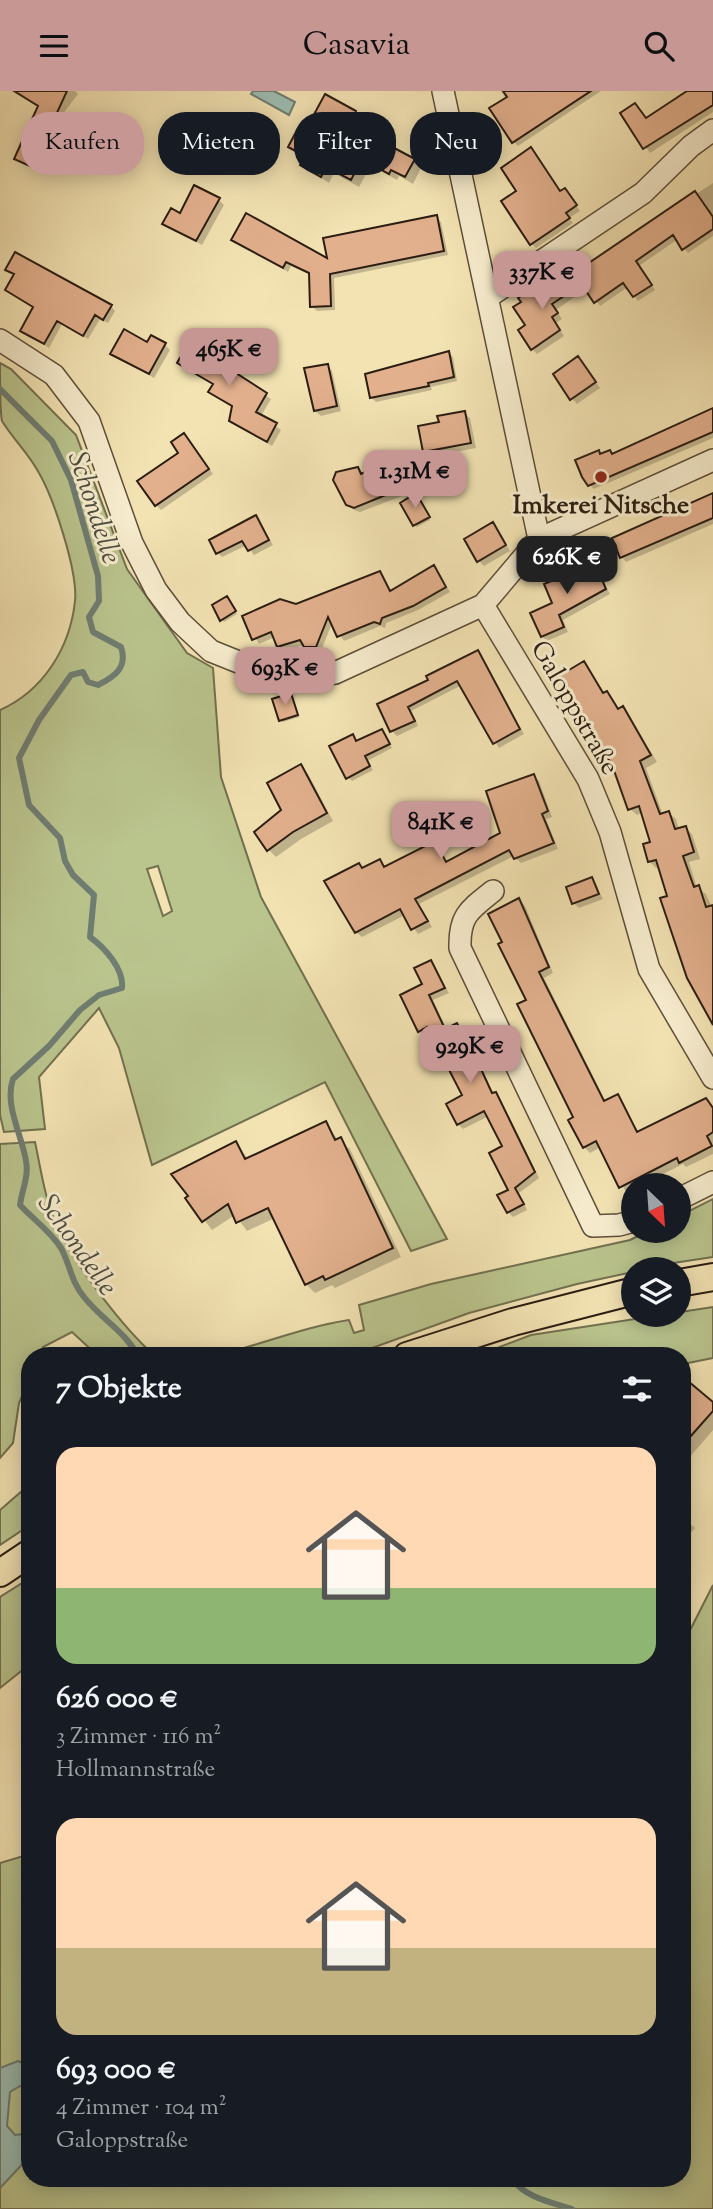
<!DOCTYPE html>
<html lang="de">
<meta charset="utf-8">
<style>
:root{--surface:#171b24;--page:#242831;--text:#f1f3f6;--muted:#9ea1a6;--accent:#c59692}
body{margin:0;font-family:"Sorts Mill Goudy",serif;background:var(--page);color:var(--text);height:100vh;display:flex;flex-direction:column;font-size:26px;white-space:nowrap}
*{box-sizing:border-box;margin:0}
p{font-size:23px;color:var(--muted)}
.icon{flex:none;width:38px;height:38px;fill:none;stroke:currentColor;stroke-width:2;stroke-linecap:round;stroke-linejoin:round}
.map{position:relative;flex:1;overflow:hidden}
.side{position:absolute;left:21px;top:1256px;width:670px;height:840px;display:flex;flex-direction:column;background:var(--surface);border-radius:28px;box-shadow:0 4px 18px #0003}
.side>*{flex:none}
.banner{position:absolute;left:21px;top:21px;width:672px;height:63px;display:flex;gap:14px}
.needle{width:46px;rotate:155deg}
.controls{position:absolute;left:621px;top:1082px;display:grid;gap:14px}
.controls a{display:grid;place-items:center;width:70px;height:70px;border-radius:50%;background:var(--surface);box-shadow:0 4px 18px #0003;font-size:35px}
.price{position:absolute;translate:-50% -60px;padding:0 16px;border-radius:14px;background:var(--accent);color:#111;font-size:23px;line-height:46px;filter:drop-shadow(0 2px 4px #0008)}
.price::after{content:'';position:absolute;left:50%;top:42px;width:21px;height:16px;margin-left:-10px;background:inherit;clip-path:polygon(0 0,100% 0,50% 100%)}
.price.current{background:#222;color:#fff}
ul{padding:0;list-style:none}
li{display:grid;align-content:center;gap:14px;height:371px;padding:0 35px}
li span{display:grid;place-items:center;height:217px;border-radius:21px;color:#555}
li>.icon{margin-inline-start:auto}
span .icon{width:126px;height:126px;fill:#fffc;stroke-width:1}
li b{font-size:30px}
h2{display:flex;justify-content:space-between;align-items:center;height:84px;padding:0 35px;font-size:30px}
.pill{padding:0 24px;border-radius:28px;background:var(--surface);box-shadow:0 4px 18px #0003;font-size:24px;line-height:63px}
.pill.current{background:var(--accent);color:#111}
header{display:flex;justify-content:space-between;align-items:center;height:91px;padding:0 35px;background:var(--accent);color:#111;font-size:32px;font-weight:600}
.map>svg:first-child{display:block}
.green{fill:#bac48d;stroke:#727050;stroke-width:2;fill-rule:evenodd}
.water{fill:#9cbdb2;stroke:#6f7d72;stroke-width:2}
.shadow{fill:#0003}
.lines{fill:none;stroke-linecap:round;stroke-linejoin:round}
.stream{stroke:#6f7d72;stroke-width:6}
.building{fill:#e2b08d;stroke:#2b1d12;stroke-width:2}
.minor-casing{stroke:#5d4e3a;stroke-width:24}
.major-casing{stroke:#2b1d12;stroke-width:30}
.minor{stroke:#f7edce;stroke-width:21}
.major{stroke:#f3e3b3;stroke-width:26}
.poi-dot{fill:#8f2418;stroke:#f7edce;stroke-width:2.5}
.labels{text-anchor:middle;stroke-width:6;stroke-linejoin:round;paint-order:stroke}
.poi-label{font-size:26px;font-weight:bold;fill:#2b1d12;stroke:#f7edce}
.street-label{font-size:26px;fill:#2b1d12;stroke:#f7edce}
.water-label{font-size:28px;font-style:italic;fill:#4d4d42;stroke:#f7edce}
</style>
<header><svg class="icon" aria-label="menu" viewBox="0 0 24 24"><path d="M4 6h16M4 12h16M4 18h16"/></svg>Casavia<svg class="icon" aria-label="search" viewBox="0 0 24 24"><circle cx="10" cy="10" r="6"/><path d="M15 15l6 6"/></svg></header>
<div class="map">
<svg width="713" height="2118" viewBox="0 0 713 2118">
<rect width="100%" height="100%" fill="#f3e3b3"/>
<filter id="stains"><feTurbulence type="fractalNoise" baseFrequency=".00286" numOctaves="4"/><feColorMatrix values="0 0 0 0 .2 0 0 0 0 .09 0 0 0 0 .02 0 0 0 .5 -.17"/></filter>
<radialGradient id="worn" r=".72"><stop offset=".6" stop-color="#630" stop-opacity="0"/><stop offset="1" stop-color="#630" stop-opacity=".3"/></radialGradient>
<path class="green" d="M 0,272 L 11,278 L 76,344 L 127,478 L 187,562 L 213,577 L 221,686 L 261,806 L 447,1148 L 411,1160 L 325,991 L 152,1074 L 119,957 L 99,917 L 39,986 L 45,1038 L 4,1041 L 0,1024 L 0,619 C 43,600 70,557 75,510 C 78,481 54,408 39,382 C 29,363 13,348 2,330 C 0,322 0,283 0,272 ZM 158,775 L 172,820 L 163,825 L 147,778 Z
M 35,1051 C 41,1079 45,1109 57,1135 C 74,1173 124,1238 155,1265 L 98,1265 L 72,1241 L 43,1256 L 39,1265 L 30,1265 L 30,1287 L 19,1312 L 13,1352 L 0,1367 L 0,1053 Z
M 713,1108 L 713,1166 L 634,1178 L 633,1181 L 577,1193 L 469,1222 L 350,1265 L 215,1265 C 260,1254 303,1236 349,1229 L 354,1242 L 364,1239 L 359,1214 L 431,1193 L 630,1149 L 650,1139 L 679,1139 L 679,1125 Z
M 713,1216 L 713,1267 L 683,1273 L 682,1265 L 476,1265 L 531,1244 Z
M 30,1393 L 30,1434 L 0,1454 L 0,1419 Z
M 30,1487 L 30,1573 L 0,1597 L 0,1506 Z
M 713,1494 L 713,2118 L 0,2118 L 0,1772 L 30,1763 L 30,2088 L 682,2088 L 683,1553 Z"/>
<path class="water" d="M 253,0 L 274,0 L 295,11 L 289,24 L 251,3 Z
M 18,1970 L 30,1975 L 30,1997 L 20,1995 L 10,2001 L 7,2035 L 15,2044 L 23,2043 L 30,2031 L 30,2065 L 0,2097 L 0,1977 Z"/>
<path class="shadow" d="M 13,0 L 75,0 L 78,3 L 65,20 L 38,81 L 16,68 L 39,16 Z
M 501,0 L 601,0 L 518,55 L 514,51 L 506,8 Z
M 686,0 L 713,0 L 713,21 L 650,62 L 622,23 L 647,29 Z
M 355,21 L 362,29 L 357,39 L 414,69 L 421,77 L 413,93 L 399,85 L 397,89 L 371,74 L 359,96 L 334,82 L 329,92 L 302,74 L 306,67 L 290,55 L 304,45 Z
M 713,92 L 713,145 L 688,162 L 678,148 L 639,175 L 655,199 L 638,210 L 628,196 L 600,215 L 577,182 Z
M 561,101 L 569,104 L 580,120 L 569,127 L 573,132 L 536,157 L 531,152 Z
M 219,109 L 224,114 L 202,154 L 165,133 Z
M 436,126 L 441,131 L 448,164 L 334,187 L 335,219 L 317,220 L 312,215 L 311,184 L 291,175 L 288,181 L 233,148 L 330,170 Z
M 7,178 L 111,215 L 115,220 L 108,232 L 100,228 L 88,248 L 62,233 L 49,257 L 23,240 L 34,217 L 7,199 L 15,185 Z
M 574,188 L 583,200 L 556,219 L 562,228 L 556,232 L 564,245 L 537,263 L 532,258 L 527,235 Z
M 147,254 L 165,254 L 170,259 L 154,287 L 112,263 Z
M 449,262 L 453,266 L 457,290 L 431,296 L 432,299 L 376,311 L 372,307 L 367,284 Z
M 223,265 L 227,270 L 224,276 L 271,308 L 261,325 L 281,339 L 272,355 L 236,334 L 231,329 L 233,317 L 210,301 L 214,294 L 179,272 Z
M 583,273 L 600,297 L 577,313 L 572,307 Z
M 327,274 L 332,280 L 341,320 L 321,325 L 315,320 Z
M 713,320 L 713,347 L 594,398 L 590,394 L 601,364 L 613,364 Z
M 464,322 L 470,327 L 476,357 L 430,366 L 425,360 L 441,332 Z
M 189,350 L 213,383 L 161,419 L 156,414 Z
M 384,374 L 400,390 L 398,396 L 402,405 L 360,421 L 354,419 L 348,413 L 357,378 L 363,384 Z
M 713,406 L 713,433 L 626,471 L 622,466 Z
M 418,407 L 430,429 L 417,436 L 415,434 Z
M 256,426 L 273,454 L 254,464 L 247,454 L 222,466 L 218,462 Z
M 493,434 L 510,460 L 484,475 L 479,470 Z
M 594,474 L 610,503 L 563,529 L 568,541 L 547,550 L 542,545 L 555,512 Z
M 434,476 L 450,501 L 418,519 L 386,532 L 385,537 L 380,535 L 344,550 L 332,532 L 321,560 L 310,561 L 304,554 L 284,560 L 275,546 L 259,553 L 244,526 L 296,515 L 380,482 L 392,501 Z
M 229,509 L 237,523 L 224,531 L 222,528 Z
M 477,561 L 524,643 L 499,657 L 462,594 L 411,620 L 418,635 L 397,645 L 392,640 L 379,614 L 431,589 Z
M 584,572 L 605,603 L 613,608 L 620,619 L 623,617 L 629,624 L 657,671 L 646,677 L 663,724 L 669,722 L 676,728 L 679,739 L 685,737 L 692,743 L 700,768 L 689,771 L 697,797 L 706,803 L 713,819 L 713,930 L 660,776 L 656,777 L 649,770 L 652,752 L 642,722 L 637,724 L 630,718 Z
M 292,606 L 299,626 L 283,631 L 280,629 Z
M 382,640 L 392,657 L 367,670 L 373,679 L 352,690 L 348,686 L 352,645 L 357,651 Z
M 301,676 L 308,683 L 333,730 L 301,748 L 276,766 L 269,759 Z
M 534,685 L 539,690 L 552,726 L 546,728 L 558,758 L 521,772 L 514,765 L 419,813 L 432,836 L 418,843 L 405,824 L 362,846 L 356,841 L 363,779 L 380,770 L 386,777 L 435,752 L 448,772 L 502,743 Z
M 592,788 L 603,808 L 579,817 L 574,812 Z
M 519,809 L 525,815 L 553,882 L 544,887 L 606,1011 L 617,1005 L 639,1042 L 706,1009 L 713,1017 L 713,1063 L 686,1076 L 683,1073 L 641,1094 L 634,1094 L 634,1097 L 626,1101 L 601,1056 L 590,1062 L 584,1056 L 576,1027 L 504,851 Z
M 431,871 L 449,902 L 433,909 L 447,939 L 457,935 L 468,948 L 494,1004 L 500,1008 L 539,1087 L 519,1102 L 527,1119 L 513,1126 L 508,1121 L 510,1100 L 504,1056 L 489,1025 L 463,1038 L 458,1033 L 464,1005 L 432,941 L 424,945 L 419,940 L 424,894 Z
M 325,1032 L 339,1050 L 350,1058 L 401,1166 L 335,1197 L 332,1194 L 315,1202 L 306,1193 L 275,1127 L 247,1140 L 235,1124 L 212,1139 L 188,1108 L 236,1052 L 248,1068 Z
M 682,1298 L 713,1313 L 713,1339 L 682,1375 Z
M 682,1425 L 695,1437 L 682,1452 Z"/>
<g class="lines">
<path class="stream" d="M 0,298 L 52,350 L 71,389 L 98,485 L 99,510 L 89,526 L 93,541 L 121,556 C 128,577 114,586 98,594 L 88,591 L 83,581 L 71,584 L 39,629 L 19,667 L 29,714 L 60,747 L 65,770 L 73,784 L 94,804 L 90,846 C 105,857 124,878 122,897 L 99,904 L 80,919 L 49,955 L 13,988 C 4,1014 22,1044 26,1070 C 29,1086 22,1098 20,1114 C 34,1129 50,1140 61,1157 C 70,1173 71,1191 84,1206 C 101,1228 125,1240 138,1265
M 512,2088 C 526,2107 551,2111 572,2118"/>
</g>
<path class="building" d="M 14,0 L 67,0 L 32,76 L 14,68 L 38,15 Z
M 503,0 L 591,0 L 512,52 L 489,17 L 507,6 Z
M 687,0 L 713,0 L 713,14 L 643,58 L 620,22 L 635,12 L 646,27 Z
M 325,3 L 356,20 L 349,33 L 415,68 L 405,86 L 391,79 L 389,83 L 362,68 L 351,89 L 326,76 L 321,86 L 300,74 L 305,65 L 288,56 L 297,39 L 304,42 Z
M 531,56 L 560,100 L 565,97 L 577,114 L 566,122 L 570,127 L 530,154 L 501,110 L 516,100 L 501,77 Z
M 194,94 L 220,107 L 196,150 L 162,133 L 171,117 L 180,122 Z
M 695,100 L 713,126 L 713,138 L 682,159 L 673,144 L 636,170 L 652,194 L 633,206 L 623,192 L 594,212 L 574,182 Z
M 246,122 L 327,167 L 323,147 L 437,124 L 444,160 L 330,183 L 331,215 L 310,216 L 309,182 L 286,171 L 283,177 L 231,149 Z
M 15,161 L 112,214 L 103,229 L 95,224 L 83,245 L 57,230 L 44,253 L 20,240 L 33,216 L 5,199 L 14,183 L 5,179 Z
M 570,181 L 579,195 L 552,213 L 558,222 L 552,226 L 560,239 L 531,259 L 518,239 L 525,234 L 513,216 L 521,211 L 518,207 L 532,198 L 535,202 L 543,199 Z
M 124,238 L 147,251 L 151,244 L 166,252 L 149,283 L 110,263 Z
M 192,246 L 224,264 L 219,271 L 267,302 L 256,321 L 277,332 L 267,351 L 229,330 L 232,315 L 208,301 L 213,293 L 177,272 Z
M 449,260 L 454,286 L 428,292 L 429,295 L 370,307 L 365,283 Z
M 578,265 L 596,291 L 570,309 L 553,283 Z
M 328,273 L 337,315 L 314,320 L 304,277 Z
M 713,317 L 713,341 L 588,395 L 582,386 L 575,369 L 599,359 L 600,363 L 610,359 L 612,363 Z
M 465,320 L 471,352 L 423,361 L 418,335 L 439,331 L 437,325 Z
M 184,342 L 209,378 L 155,415 L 137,390 L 178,362 L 171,351 Z
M 384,372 L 395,383 L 393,390 L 398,399 L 354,417 L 346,414 L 333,389 L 336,381 L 358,376 L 361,383 Z
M 416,402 L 430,426 L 413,435 L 400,412 Z
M 713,402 L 713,427 L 620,467 L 612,447 Z
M 256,424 L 269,449 L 248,460 L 242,450 L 216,463 L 209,449 Z
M 493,431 L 506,454 L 477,471 L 464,448 Z
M 595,472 L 606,498 L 559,524 L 564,536 L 541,546 L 530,522 L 552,512 L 544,493 L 568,483 L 565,477 Z
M 434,474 L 446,496 L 413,515 L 382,527 L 380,533 L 374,531 L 337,546 L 328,526 L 316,556 L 304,556 L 300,549 L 277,556 L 271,541 L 252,549 L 242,525 L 280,508 L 296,513 L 380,480 L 390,500 Z
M 227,505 L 236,520 L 220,530 L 212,514 Z
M 478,559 L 520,638 L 493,653 L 457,590 L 408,616 L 415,630 L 390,641 L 377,613 L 428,589 L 426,585 Z
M 584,570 L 603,602 L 607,600 L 618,618 L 623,615 L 651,664 L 640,670 L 660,723 L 669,720 L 675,738 L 686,735 L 694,761 L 683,765 L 694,796 L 699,794 L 706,816 L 713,814 L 713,934 L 687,887 L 660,807 L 667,805 L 656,769 L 648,771 L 643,753 L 650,751 L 639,715 L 628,719 L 612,674 L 559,585 Z
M 291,602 L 298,624 L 279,630 L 272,608 Z
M 382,638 L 390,653 L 365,665 L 370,675 L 346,688 L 329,655 L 353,643 L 356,650 Z
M 301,673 L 327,722 L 293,741 L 267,760 L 254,741 L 281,719 L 267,692 Z
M 534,683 L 548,720 L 542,723 L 554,752 L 514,768 L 509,759 L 415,808 L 428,830 L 411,839 L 400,818 L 355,842 L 324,790 L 359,772 L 362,777 L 380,768 L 384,776 L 435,750 L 446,771 L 500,742 L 486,700 Z
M 592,786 L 599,803 L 572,813 L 566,796 Z
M 519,807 L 549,876 L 539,881 L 604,1010 L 618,1003 L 637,1041 L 706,1007 L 713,1017 L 713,1041 L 707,1045 L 712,1055 L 679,1072 L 677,1067 L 619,1097 L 596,1050 L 583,1057 L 568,1029 L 573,1026 L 517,913 L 526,909 L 498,853 L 502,851 L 488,823 Z
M 431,869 L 445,897 L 429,904 L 445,938 L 457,932 L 462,942 L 464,941 L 492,1002 L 496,1001 L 535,1081 L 515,1097 L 524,1113 L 507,1122 L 497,1104 L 508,1099 L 489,1062 L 502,1055 L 484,1020 L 457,1034 L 446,1013 L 462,1004 L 427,936 L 418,941 L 400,904 L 422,893 L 414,877 Z
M 326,1030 L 335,1049 L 341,1046 L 393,1157 L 325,1189 L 323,1185 L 305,1194 L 268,1117 L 236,1132 L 228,1113 L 202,1131 L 185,1107 L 188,1105 L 171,1083 L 236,1050 L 245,1068 Z
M 682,1285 L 713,1311 L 713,1320 L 682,1355 Z"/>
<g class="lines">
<defs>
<path id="minor" d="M 443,0 L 539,448 L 483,514
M 488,206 L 643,102 L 691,55 L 713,39
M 0,249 L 54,284 L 89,330 L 132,452 L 156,499 L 180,531 L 211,560 L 256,578 L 295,587 L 335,582 L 483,514 L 588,688 L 610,741 L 649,878 L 713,987
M 539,448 L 713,369
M 493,800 C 469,819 459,825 460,857 L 593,1135 L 619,1134 L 634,1130
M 679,1108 L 713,1091"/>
<path id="major" d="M 679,1192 L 713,1186
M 407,1265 L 513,1231 L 634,1200
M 0,1482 L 30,1462"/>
</defs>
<use href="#minor" class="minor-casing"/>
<use href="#major" class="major-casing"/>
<use href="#minor" class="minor"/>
<use href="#major" class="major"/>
</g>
<circle class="poi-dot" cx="601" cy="386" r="7"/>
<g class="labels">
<g class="poi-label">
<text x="601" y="422">Imkerei Nitsche</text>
</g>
<g class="street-label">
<text transform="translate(576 616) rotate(60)" y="9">Galoppstraße</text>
</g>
<g class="water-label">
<text transform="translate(96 416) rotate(72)" y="10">Schondelle</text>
<text transform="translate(79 1153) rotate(55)" y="10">Schondelle</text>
</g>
</g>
<rect width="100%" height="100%" filter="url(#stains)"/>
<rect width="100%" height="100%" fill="url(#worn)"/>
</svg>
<div class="controls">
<a><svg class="needle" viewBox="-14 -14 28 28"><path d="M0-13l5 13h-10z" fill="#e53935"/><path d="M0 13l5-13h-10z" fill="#9ea1a6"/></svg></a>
<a><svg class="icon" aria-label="layers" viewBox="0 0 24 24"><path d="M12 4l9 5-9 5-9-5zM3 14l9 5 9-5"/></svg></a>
</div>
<b class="price" style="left:542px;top:220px">337K €</b>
<b class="price" style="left:229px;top:297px">465K €</b>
<b class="price" style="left:415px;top:419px">1.31M €</b>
<b class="price current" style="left:567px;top:505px">626K €</b>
<b class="price" style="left:285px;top:616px">693K €</b>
<b class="price" style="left:441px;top:770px">841K €</b>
<b class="price" style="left:470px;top:994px">929K €</b>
<div class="banner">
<a class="pill current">Kaufen</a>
<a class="pill">Mieten</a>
<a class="pill">Filter</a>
<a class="pill">Neu</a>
</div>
<section class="side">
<h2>7 Objekte<svg class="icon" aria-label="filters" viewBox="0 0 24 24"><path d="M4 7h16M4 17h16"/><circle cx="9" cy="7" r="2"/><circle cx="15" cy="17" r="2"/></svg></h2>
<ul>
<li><span style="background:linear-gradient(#ffd9b3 65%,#8fb573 0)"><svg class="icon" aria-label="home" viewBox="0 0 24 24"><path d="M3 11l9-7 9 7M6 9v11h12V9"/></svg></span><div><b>626 000 €</b><p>3 Zimmer · 116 m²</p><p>Hollmannstraße</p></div></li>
<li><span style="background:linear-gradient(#ffd9b3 60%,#c2b280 0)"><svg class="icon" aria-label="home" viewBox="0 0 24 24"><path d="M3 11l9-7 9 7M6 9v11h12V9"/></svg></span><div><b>693 000 €</b><p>4 Zimmer · 104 m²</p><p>Galoppstraße</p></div></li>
</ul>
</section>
</div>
